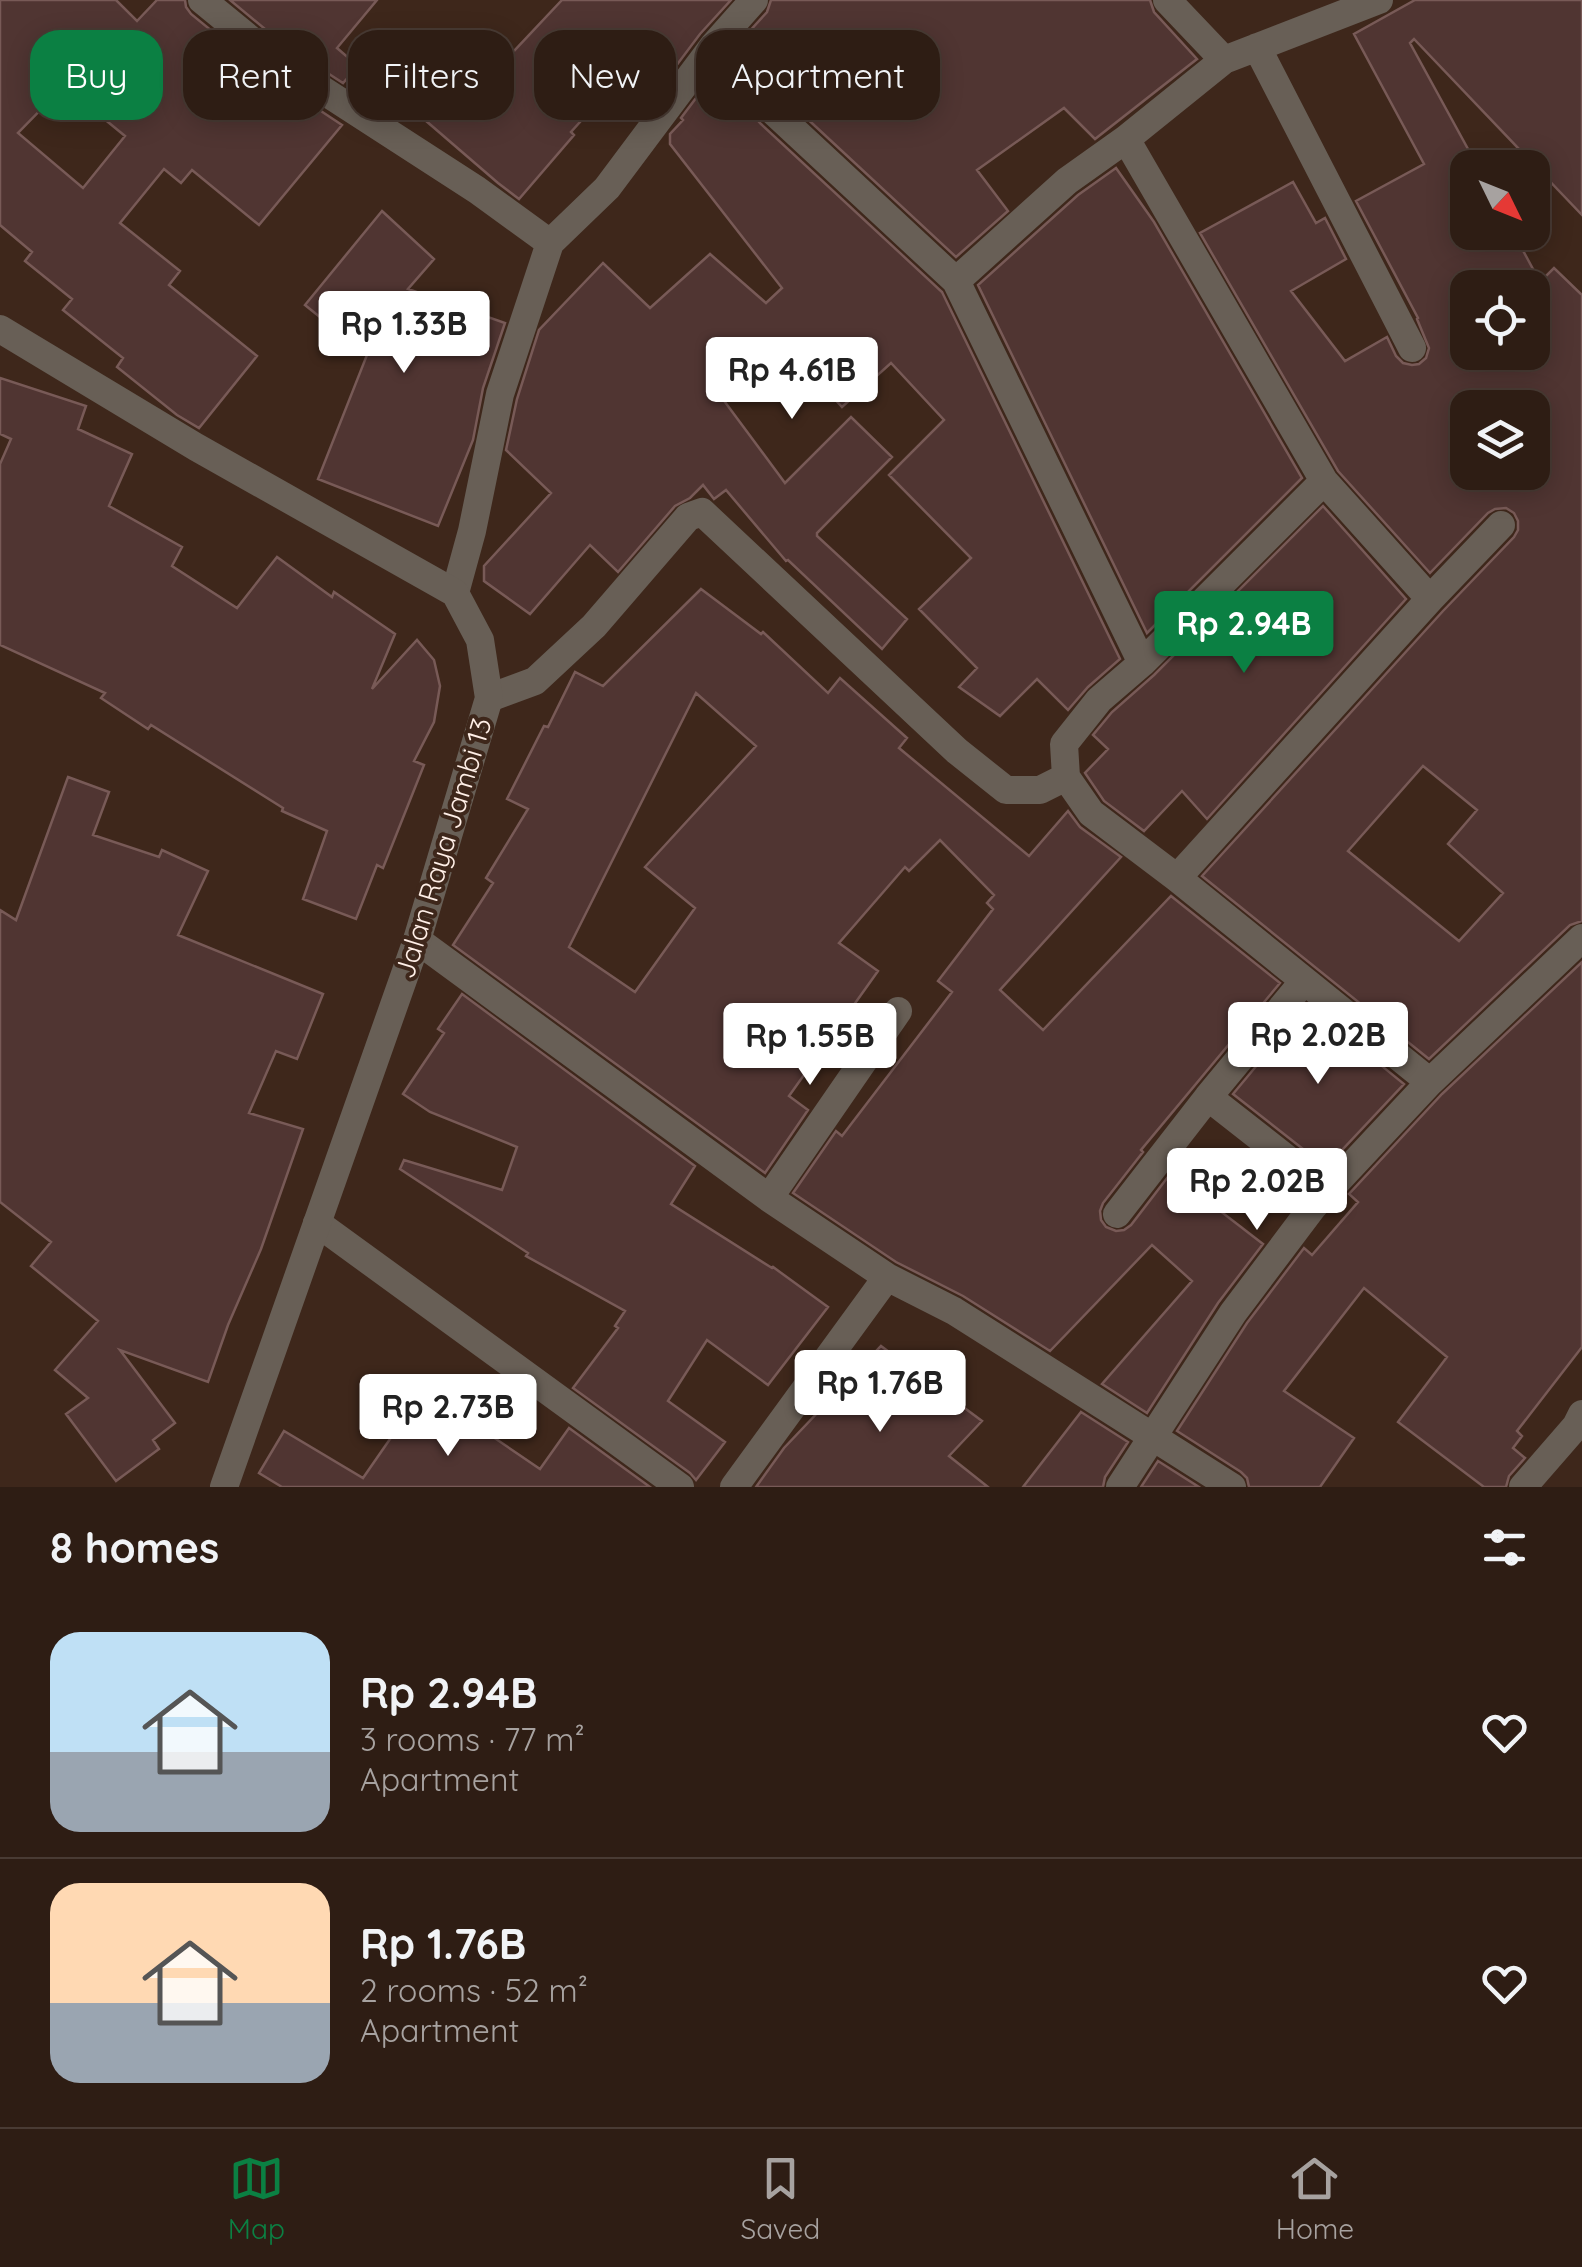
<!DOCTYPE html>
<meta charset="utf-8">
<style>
:root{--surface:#2e1d14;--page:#36261d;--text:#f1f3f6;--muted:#a7a2a0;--line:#493b34;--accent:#0b8043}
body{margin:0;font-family:Quicksand,sans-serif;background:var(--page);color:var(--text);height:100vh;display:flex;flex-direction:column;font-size:38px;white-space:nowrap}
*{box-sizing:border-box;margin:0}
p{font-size:32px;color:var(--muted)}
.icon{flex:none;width:55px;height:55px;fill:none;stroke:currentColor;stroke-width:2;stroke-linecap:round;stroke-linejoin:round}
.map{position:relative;height:1487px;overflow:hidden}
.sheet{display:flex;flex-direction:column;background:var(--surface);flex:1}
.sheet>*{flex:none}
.banner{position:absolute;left:30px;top:30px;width:1000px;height:90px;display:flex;gap:20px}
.needle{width:65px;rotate:133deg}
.controls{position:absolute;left:1450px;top:150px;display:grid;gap:20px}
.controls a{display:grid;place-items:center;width:100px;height:100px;border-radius:20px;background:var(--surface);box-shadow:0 5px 25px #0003,0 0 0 2px var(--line);font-size:50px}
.price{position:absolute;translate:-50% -85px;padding:0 22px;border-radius:10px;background:#fff;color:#222;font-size:32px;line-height:65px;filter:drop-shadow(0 2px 5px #0008)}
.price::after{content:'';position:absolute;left:50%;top:60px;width:30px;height:22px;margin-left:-15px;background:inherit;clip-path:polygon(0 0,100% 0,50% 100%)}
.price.active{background:var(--accent);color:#fff}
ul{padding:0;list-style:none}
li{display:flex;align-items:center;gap:30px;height:250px;padding:0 50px}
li+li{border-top:2px solid var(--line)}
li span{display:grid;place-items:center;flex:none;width:280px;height:200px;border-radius:30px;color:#555}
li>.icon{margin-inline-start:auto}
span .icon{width:120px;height:120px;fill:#fffc;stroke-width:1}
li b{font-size:42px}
h2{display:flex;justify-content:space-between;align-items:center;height:120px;padding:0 50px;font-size:42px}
.tag{padding:0 35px;border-radius:30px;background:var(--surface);box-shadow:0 5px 25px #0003,0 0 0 2px var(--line);font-size:35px;line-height:90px}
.tag.active{background:var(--accent);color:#fff}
.tabs{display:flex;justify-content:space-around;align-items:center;height:140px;border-top:2px solid var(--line);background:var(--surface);font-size:28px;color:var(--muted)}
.tabs a{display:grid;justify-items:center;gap:5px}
.tabs .active{color:var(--accent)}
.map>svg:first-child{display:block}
.building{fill:#503532;stroke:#785a57;stroke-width:2.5;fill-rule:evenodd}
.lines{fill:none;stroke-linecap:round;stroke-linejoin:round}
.minor{stroke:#685f56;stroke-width:28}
.tertiary{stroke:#685f56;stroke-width:28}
.labels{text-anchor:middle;stroke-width:8;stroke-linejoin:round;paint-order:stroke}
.street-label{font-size:28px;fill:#ffefe7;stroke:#3e271b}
</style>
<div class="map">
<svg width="1582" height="1487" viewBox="0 0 1582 1487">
<rect width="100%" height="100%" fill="#3e271b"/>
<path class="building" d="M 0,0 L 116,0 L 137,21 L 157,0 L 185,0 L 186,7 L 191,14 L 262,72 L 342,125 L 259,225 L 192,170 L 181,183 L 164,169 L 120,223 L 180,271 L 169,285 L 257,356 L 199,428 L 177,415 L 117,367 L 123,358 L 63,310 L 72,299 L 25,261 L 32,252 L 0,225 ZM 64,86 L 125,136 L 83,188 L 18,133 Z
M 230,0 L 377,0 L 337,48 L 358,66 L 343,83 L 283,44 Z
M 562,0 L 731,0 L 700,34 L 655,94 L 628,69 L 571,132 L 574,135 L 519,199 L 498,183 L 425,120 L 482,54 L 498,68 Z
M 771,0 L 1150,0 L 1154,12 L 1197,59 L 1095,139 L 1064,108 L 977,170 L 1008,211 L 956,257 L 786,99 L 737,45 L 767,12 Z
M 1415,0 L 1582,0 L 1582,215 L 1414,39 L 1410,43 L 1468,149 L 1468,232 L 1513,232 L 1540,282 L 1554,268 L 1582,295 L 1582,921 L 1570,925 L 1429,1059 L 1202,876 L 1443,611 L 1514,537 L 1518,530 L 1518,521 L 1514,513 L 1506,508 L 1495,509 L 1488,513 L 1430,573 L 1338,471 L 1200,233 L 1293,182 L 1316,223 L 1325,218 L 1346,259 L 1291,291 L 1345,361 L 1387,337 L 1396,356 L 1403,363 L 1412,365 L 1419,364 L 1426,358 L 1429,348 L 1417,319 L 1418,318 L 1356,201 L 1424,164 L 1354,34 ZM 1468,288 L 1535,288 L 1532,290 L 1532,352 L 1468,352 ZM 1468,408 L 1532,408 L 1532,472 L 1468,472 ZM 1423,766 L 1477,810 L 1448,844 L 1503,893 L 1459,941 L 1348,851 Z
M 715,73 L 761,124 L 942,292 L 1120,659 L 1088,687 L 1068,710 L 1037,679 L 1000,716 L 959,687 L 977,668 L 919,609 L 971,558 L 889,475 L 944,420 L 891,363 L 842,407 L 787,347 L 722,398 L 785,483 L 851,417 L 892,457 L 817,533 L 817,536 L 907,619 L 882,649 L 788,560 L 786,561 L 726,490 L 714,499 L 703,485 L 690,498 L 675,506 L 618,572 L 590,545 L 530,614 L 484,581 L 484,566 L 551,493 L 506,450 L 517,399 L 539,330 L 603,263 L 650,308 L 710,254 L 766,303 L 782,288 L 670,144 L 670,134 L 683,120 L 681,118 Z
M 1116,168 L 1154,222 L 1302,478 L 1147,633 L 978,285 L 1078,195 Z
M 382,211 L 434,259 L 408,289 L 505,323 L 483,388 L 473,440 L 438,526 L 318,479 L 367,355 L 305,305 Z
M 0,378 L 86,406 L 78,429 L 132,454 L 109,506 L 182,547 L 172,566 L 237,608 L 277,557 L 332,597 L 334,592 L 395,634 L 372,689 L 417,640 L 434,660 L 440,686 L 434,722 L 414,761 L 424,765 L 383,868 L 377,865 L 356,919 L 303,899 L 327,831 L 282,811 L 283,808 L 151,725 L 148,729 L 101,698 L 105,693 L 0,645 L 0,464 L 11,439 L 0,434 Z
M 1323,506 L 1406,599 L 1207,819 L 1182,791 L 1144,831 L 1104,801 L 1085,773 L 1108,749 L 1093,735 L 1112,712 L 1154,675 Z
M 701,589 L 761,634 L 763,632 L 828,693 L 840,678 L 907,738 L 899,748 L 1029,856 L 1068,811 L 1080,827 L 1121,857 L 1000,990 L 1043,1030 L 1171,896 L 1280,983 L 1141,1150 L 1143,1152 L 1103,1203 L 1100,1211 L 1101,1220 L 1106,1227 L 1116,1231 L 1124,1230 L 1131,1225 L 1171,1173 L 1263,1244 L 1218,1303 L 1147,1413 L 1102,1384 L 1192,1281 L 1152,1245 L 1050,1351 L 963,1296 L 896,1262 L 793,1193 L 836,1131 L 842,1136 L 952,992 L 938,981 L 993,909 L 987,903 L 994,895 L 940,840 L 909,871 L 905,867 L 839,943 L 878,971 L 789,1096 L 808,1110 L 765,1173 L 453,945 L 493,883 L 486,878 L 528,809 L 507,799 L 544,726 L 548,727 L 575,672 L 603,686 ZM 696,693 L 756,746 L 645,867 L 695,908 L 635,992 L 569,947 Z
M 68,777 L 109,792 L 93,835 L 159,857 L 162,850 L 208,871 L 178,935 L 323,994 L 297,1059 L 276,1051 L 249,1113 L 303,1129 L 261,1249 L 228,1325 L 208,1382 L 120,1350 L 175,1423 L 153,1440 L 159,1449 L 116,1481 L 66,1414 L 88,1398 L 55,1370 L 98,1321 L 31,1266 L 51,1242 L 0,1202 L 0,910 L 16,920 Z
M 1582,962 L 1582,1347 L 1517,1431 L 1522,1436 L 1513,1448 L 1525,1458 L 1509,1476 L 1506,1487 L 1484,1487 L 1398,1422 L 1447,1357 L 1364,1288 L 1284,1391 L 1354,1438 L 1320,1487 L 1249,1487 L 1247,1478 L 1241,1472 L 1177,1431 L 1247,1323 L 1304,1248 L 1312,1255 L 1358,1202 L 1349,1194 L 1442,1094 Z
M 462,994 L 695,1166 L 671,1204 L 772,1268 L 773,1267 L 828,1307 L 768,1385 L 707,1340 L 668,1401 L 725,1442 L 696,1480 L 690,1473 L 573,1388 L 618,1328 L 615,1326 L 625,1311 L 526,1256 L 528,1253 L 400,1169 L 404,1160 L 502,1190 L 517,1147 L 430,1112 L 403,1094 L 444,1033 L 438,1029 Z
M 1307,1005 L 1404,1084 L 1326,1167 L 1233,1094 Z
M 881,1346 L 982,1421 L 949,1456 L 988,1487 L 756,1487 L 784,1448 Z
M 424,1390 L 540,1469 L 569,1428 L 650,1487 L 282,1487 L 259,1473 L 284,1431 L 363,1478 Z
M 1081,1412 L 1128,1442 L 1105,1477 L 1103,1487 L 1023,1487 Z
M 1158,1461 L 1199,1487 L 1141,1487 Z"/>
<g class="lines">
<path class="minor" d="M 202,0 L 273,58 L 477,190 L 550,243 L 607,188 L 714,45 L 754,0
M 1167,0 L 1224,60
M 714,45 L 773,111 L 956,281 L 1142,663 L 1099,700 L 1064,744 L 1066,777 L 1091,813 L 1177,878 L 1430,1082
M 1257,47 L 1412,348
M 1126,139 L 1324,481 L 1430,599
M 956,281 L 1067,181 L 1126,139 L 1224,60 L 1379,0
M 455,593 L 472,531 L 500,394 L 550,243
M 1142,663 L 1324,481
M 489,698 L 535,681 L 594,626 L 688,517 L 702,512 L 957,751 L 1006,790 L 1040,790 L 1066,777
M 1177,878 L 1430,599 L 1501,525
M 417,940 L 769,1198 L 887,1277 L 954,1311 L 1232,1487
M 1208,1097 L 1328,1191
M 769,1198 L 898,1011
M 1117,1214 L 1208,1097 L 1304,981
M 317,1223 L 680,1487
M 734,1487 L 887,1277
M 1120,1487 L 1233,1313 L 1312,1208 L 1430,1082 L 1582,938
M 1523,1487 L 1576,1426 L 1582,1414"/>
<path class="tertiary" d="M 0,329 L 196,447 L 455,593 L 480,640 L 489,698 L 417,940 L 224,1487"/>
</g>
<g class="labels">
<g class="street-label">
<text transform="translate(443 848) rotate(-73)" y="10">Jalan Raya Jambi 13</text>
</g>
</g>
</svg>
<div class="controls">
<a><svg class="needle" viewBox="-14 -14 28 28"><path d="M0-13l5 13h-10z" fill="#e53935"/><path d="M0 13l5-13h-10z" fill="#a7a2a0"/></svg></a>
<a><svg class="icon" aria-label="locate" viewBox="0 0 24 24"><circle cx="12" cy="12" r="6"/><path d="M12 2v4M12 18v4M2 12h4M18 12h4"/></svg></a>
<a><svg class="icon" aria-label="layers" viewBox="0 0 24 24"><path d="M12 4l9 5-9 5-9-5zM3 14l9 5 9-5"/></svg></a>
</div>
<b class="price" style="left:404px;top:376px">Rp 1.33B</b>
<b class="price" style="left:792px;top:422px">Rp 4.61B</b>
<b class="price active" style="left:1244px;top:676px">Rp 2.94B</b>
<b class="price" style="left:1318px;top:1087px">Rp 2.02B</b>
<b class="price" style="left:810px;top:1088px">Rp 1.55B</b>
<b class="price" style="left:1257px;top:1233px">Rp 2.02B</b>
<b class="price" style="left:880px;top:1435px">Rp 1.76B</b>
<b class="price" style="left:448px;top:1459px">Rp 2.73B</b>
<div class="banner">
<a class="tag active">Buy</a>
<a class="tag">Rent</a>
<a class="tag">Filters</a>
<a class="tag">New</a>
<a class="tag">Apartment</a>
</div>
</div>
<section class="sheet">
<h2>8 homes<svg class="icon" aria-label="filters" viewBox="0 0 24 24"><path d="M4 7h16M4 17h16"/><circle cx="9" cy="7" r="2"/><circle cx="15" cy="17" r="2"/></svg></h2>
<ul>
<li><span style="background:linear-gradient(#bfe0f5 60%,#9aa5b1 0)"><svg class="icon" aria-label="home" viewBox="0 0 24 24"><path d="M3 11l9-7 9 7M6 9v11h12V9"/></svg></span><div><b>Rp 2.94B</b><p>3 rooms · 77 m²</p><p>Apartment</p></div><svg class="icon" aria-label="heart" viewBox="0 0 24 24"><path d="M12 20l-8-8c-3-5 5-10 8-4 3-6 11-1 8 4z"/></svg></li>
<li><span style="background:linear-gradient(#ffd9b3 60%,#9aa5b1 0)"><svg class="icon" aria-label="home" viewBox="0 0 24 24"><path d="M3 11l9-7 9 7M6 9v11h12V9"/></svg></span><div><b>Rp 1.76B</b><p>2 rooms · 52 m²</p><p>Apartment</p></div><svg class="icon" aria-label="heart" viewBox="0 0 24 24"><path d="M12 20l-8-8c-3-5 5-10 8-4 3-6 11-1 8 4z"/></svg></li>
</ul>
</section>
<nav class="tabs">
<a class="active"><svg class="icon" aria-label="map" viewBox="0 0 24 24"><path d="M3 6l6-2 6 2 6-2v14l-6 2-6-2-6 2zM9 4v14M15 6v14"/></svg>Map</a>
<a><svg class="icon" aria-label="saved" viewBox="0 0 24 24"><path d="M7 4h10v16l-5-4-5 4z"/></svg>Saved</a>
<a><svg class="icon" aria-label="home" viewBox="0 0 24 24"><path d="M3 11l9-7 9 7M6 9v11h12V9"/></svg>Home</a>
</nav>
